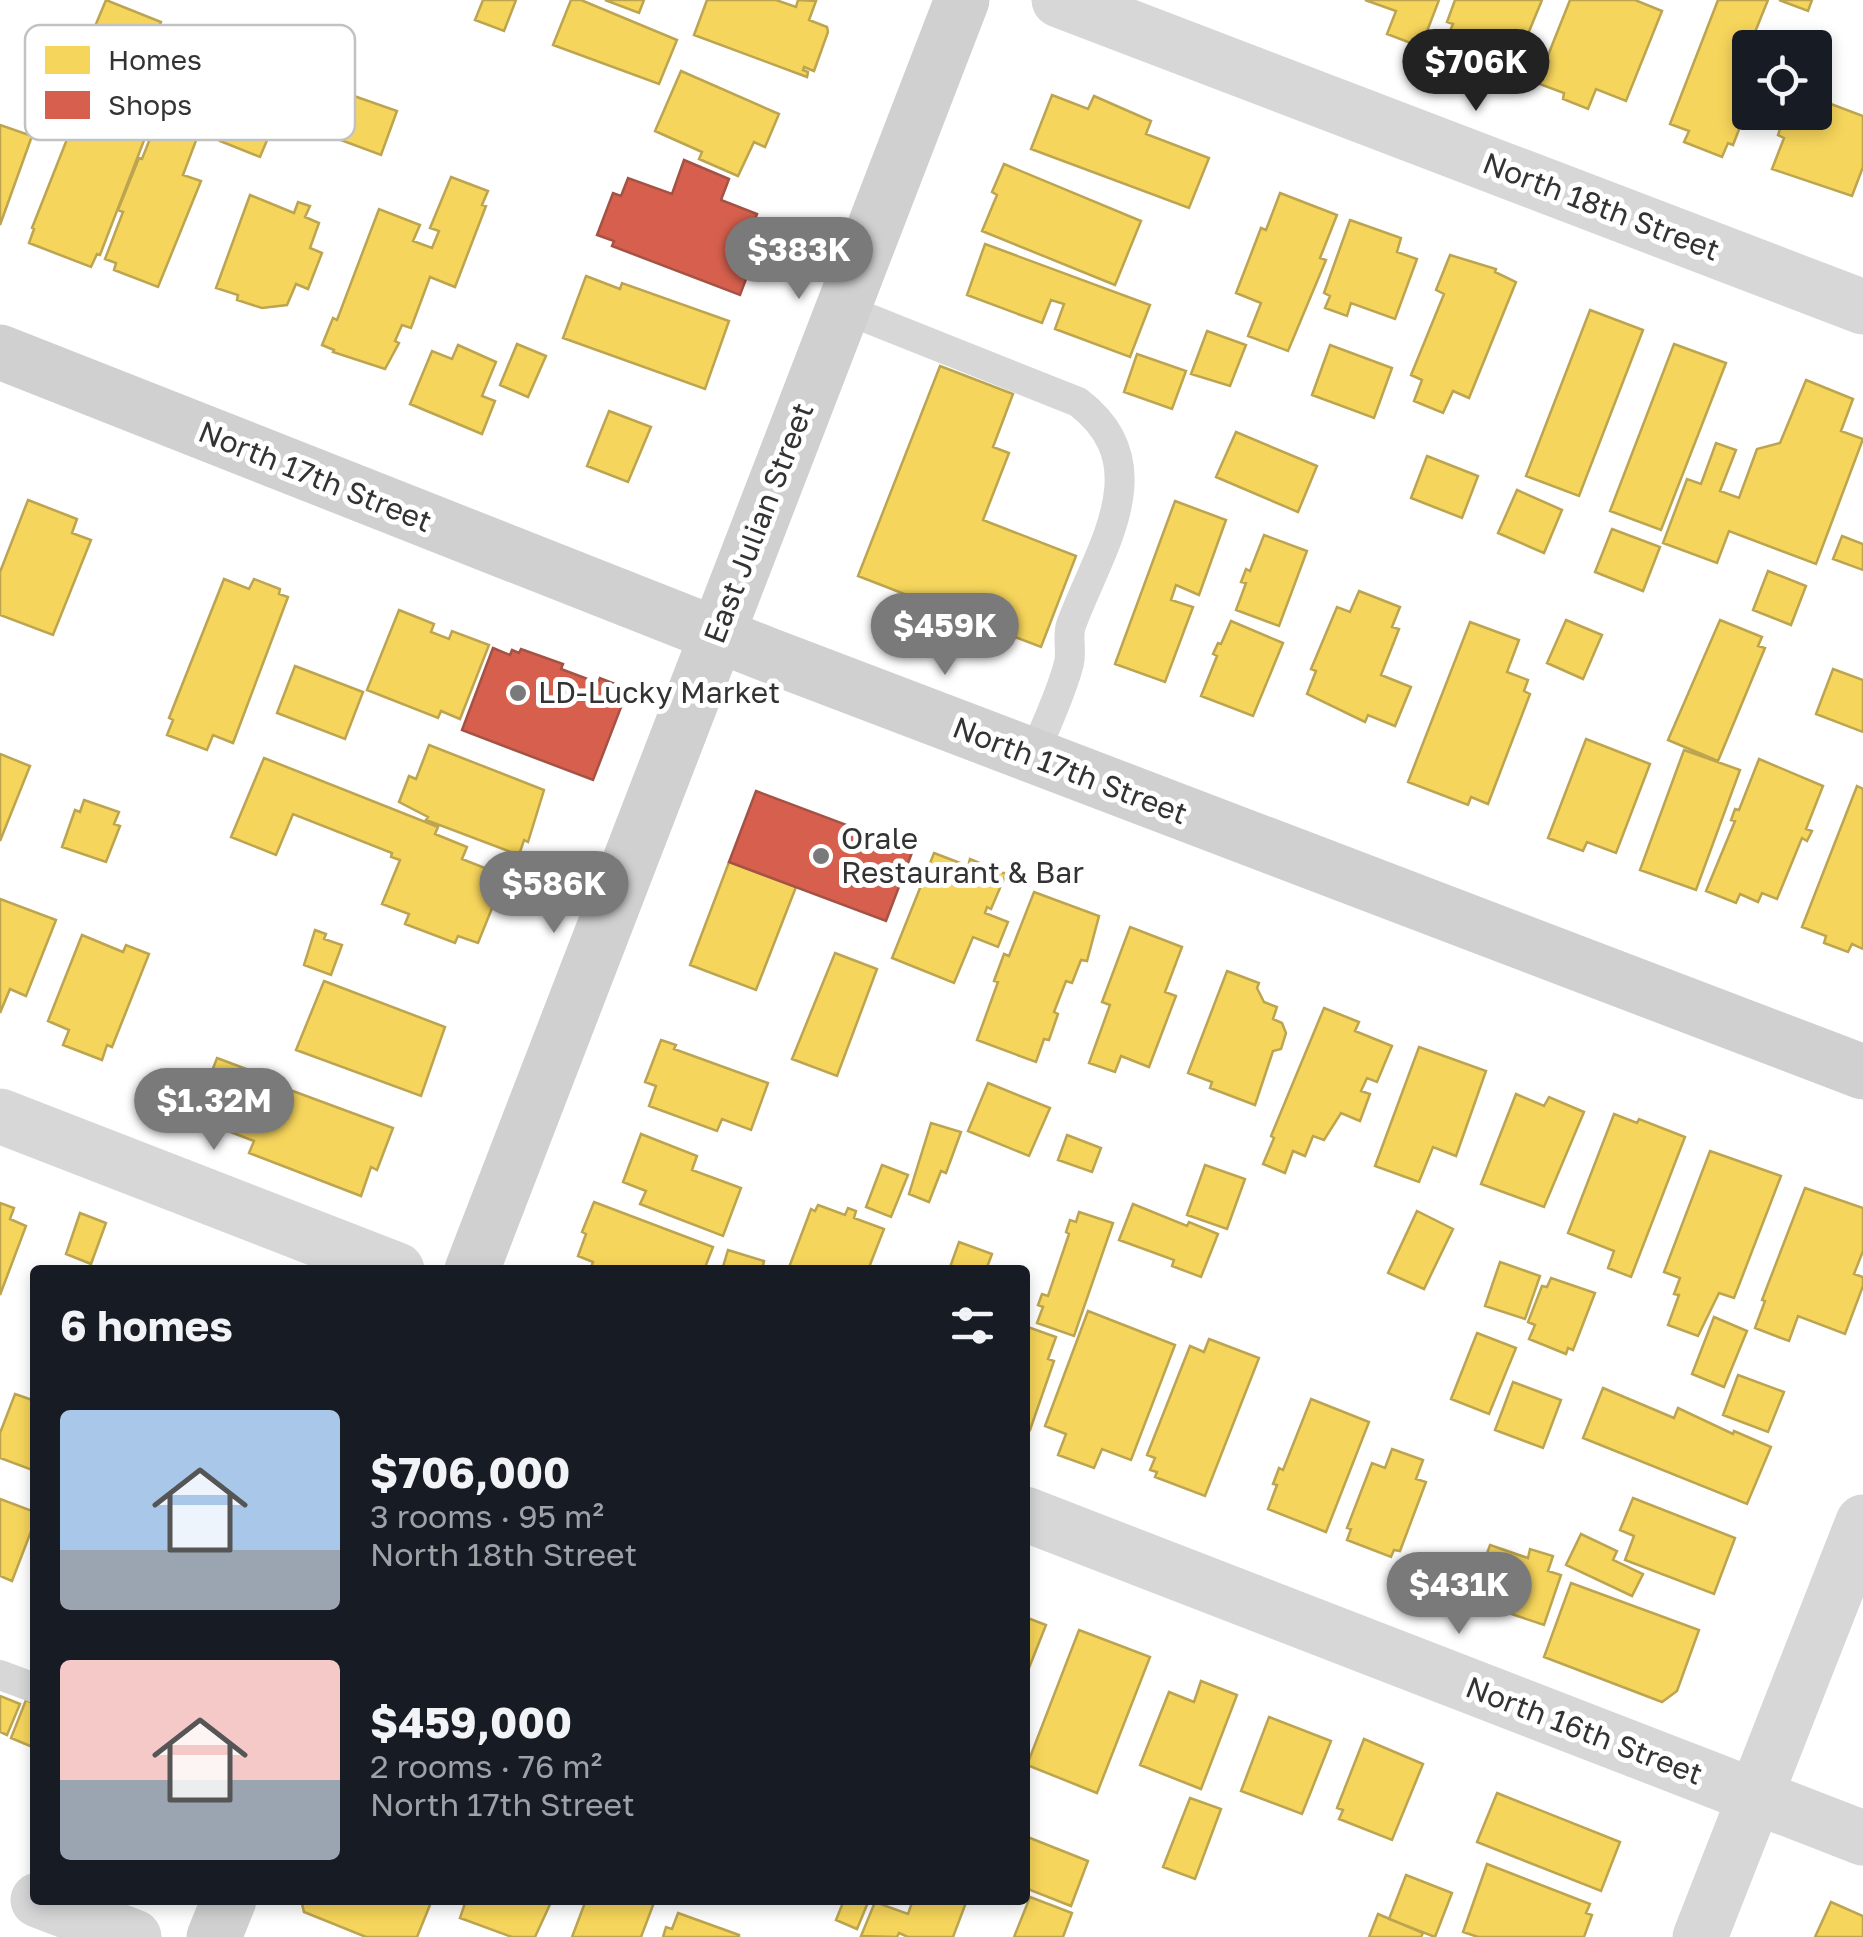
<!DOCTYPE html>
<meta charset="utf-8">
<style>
:root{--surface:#171b24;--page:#20242c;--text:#f1f3f6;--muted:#9ea1a6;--accent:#7a7a7a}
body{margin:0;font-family:"Golos Text",sans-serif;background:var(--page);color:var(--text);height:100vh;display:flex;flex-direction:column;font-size:38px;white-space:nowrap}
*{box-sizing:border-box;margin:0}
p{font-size:32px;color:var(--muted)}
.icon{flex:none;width:55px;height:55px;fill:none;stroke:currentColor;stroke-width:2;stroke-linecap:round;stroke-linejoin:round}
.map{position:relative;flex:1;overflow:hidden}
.side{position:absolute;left:30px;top:1265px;width:1000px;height:640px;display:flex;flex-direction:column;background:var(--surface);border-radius:10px;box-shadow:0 5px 15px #0003}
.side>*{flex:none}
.tools{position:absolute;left:1732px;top:30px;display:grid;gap:20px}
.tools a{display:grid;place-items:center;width:100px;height:100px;border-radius:10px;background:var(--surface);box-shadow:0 5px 15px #0003;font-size:50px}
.price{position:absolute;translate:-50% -85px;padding:0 22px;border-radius:35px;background:var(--accent);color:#fff;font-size:32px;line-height:65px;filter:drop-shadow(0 2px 5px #0008)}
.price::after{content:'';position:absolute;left:50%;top:60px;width:30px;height:22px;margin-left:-15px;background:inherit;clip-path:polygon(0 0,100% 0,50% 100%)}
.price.current{background:#222;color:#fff}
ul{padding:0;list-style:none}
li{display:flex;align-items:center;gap:30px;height:250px;padding:0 30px}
li span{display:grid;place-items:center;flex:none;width:280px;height:200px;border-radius:10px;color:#555}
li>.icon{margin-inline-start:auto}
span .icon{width:120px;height:120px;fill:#fffc;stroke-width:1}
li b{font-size:42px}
h2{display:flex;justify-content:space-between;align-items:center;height:120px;padding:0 30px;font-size:42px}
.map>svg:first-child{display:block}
.homes{fill:#f6d55c;stroke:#bca450;stroke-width:2.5}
.shops{fill:#d6604d;stroke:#a55245;stroke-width:2.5}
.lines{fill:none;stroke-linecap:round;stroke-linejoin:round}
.service{stroke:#d7d7d7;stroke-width:30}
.minor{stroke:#d7d7d7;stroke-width:55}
.tertiary{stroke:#d7d7d7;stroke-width:55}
.secondary{stroke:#d0d0d0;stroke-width:55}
.poi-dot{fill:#7a7a7a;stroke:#fff;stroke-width:4}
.labels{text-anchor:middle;stroke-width:10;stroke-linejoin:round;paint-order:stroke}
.street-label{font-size:30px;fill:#333;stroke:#fff}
.poi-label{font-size:30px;fill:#333;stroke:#fff;text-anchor:start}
.key{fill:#fff;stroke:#c2c2c2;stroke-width:2.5}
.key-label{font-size:28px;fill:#333}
</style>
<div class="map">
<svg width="1863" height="1937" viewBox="0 0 1863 1937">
<rect width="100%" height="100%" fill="#fff"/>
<path class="homes" d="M 106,0 L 161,22 L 144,66 L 88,43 Z
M 483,0 L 516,0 L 504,31 L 475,20 Z
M 571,0 L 581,0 L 677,40 L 659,84 L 553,45 Z
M 605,0 L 644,0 L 639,13 Z
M 707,0 L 776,0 L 796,7 L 798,0 L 816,1 L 809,20 L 827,27 L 828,32 L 814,71 L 804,67 L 803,70 L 808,72 L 807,77 L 694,35 Z
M 1365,0 L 1439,0 L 1421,47 L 1387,34 L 1396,11 Z
M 1455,0 L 1542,0 L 1509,80 L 1446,54 L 1448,47 L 1444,45 L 1453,24 L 1447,22 Z
M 1570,0 L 1635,0 L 1662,11 L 1626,101 L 1596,89 L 1588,109 L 1563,99 L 1564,93 L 1537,83 Z
M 1718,0 L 1768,0 L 1751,42 L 1765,48 L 1750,48 L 1750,101 L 1733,145 L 1728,143 L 1722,157 L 1684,142 L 1689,131 L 1670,124 Z
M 1779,0 L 1812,0 L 1808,11 Z
M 681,71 L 779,114 L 765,147 L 754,142 L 738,176 L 699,159 L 702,152 L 655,131 Z
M 247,77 L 287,93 L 260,157 L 220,141 Z
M 86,91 L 153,117 L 100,255 L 97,254 L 91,267 L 29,243 L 34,229 L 32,228 Z
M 1052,95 L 1088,109 L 1094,96 L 1151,121 L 1146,134 L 1209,158 L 1189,208 L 1031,149 Z
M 354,96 L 397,111 L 381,155 L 338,139 Z
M 1815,98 L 1863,116 L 1863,167 L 1852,196 L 1772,169 L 1784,138 L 1778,135 L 1784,117 L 1782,112 L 1815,112 Z
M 169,100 L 206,114 L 183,175 L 201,181 L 158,287 L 114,270 L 116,263 L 105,259 L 123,212 L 118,210 L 139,158 L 142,159 L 151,136 L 154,137 Z
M 0,125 L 32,136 L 0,225 Z
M 1004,164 L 1141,221 L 1115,285 L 982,231 L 997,195 L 992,192 Z
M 451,177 L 488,191 L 482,205 L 486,206 L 455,287 L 430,277 L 411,328 L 402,325 L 395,341 L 399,343 L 385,369 L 333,352 L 334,350 L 322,345 L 333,318 L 337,320 L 379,209 L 420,225 L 413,241 L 432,248 L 439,231 L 430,228 Z
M 1280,193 L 1337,215 L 1320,258 L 1326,260 L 1288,351 L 1248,336 L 1261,303 L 1236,293 L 1261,228 L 1266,230 Z
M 250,195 L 294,213 L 298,202 L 310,206 L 305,217 L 319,223 L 310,248 L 322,253 L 308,289 L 296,284 L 287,305 L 262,308 L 237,300 L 238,295 L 216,288 Z
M 1350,220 L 1401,238 L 1397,252 L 1417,259 L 1395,319 L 1351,303 L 1347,316 L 1325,308 L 1330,296 L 1324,293 Z
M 985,244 L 1150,305 L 1130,357 L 1055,329 L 1064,304 L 1051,300 L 1042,323 L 967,295 Z
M 1450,255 L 1496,269 L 1495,272 L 1516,282 L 1469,398 L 1453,391 L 1443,413 L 1414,401 L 1422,380 L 1411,375 L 1444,294 L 1436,290 Z
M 586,276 L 620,289 L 622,283 L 729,321 L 705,389 L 563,338 Z
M 1590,310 L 1643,330 L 1579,496 L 1526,476 Z
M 1207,331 L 1246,345 L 1230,386 L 1191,374 Z
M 517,344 L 546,356 L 528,397 L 500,385 Z
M 1674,344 L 1726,363 L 1661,530 L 1610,511 Z
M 458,345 L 496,362 L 482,396 L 495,401 L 482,434 L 410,404 L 432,351 L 452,359 Z
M 1330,345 L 1392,368 L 1374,418 L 1312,395 Z
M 1137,354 L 1186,371 L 1172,409 L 1124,392 Z
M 940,366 L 1013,394 L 993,447 L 1009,453 L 983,520 L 1076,556 L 1041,647 L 858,576 Z
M 1806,380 L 1853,399 L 1841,431 L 1863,439 L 1816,564 L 1729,531 L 1717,563 L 1663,543 L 1687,479 L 1701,484 L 1716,443 L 1736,450 L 1720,491 L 1739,498 L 1757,449 L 1780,443 Z
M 609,411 L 651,427 L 628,482 L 587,466 Z
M 1236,432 L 1317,466 L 1298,512 L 1216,477 Z
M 1427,456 L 1478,476 L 1462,518 L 1411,498 Z
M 1517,490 L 1562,510 L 1544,553 L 1498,533 Z
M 28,500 L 77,519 L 72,533 L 91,540 L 53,635 L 0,615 L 0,572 Z
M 1175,501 L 1226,520 L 1199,595 L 1176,585 L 1171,600 L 1193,607 L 1165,682 L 1115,664 Z
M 1612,529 L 1660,547 L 1643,591 L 1595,572 Z
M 1264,535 L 1307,551 L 1279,626 L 1236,610 L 1246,583 L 1241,582 L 1246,569 L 1250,571 Z
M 1842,536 L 1863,544 L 1863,570 L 1833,559 Z
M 1768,571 L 1806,586 L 1791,625 L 1753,610 Z
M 224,579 L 249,589 L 254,579 L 280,589 L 279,594 L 288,597 L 233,743 L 213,735 L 207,750 L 167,735 L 173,720 L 169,718 Z
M 1359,591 L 1400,607 L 1392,627 L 1399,629 L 1381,675 L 1411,687 L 1395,726 L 1368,715 L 1365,722 L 1307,694 L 1316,671 L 1311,669 L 1337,607 L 1350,612 Z
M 399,610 L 434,624 L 431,632 L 449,639 L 452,631 L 489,645 L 460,719 L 441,711 L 438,718 L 367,690 Z
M 1566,620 L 1602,635 L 1583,679 L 1547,663 Z
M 1720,620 L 1762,637 L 1758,646 L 1765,648 L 1718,761 L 1668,740 Z
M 1231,621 L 1283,643 L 1253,716 L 1201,696 L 1217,656 L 1213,654 L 1218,643 L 1221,644 Z
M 1470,622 L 1519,640 L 1507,672 L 1528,680 L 1524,691 L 1530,694 L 1488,804 L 1471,797 L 1468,805 L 1408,782 Z
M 295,666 L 363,692 L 345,739 L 277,713 Z
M 1833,669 L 1863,680 L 1863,732 L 1816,714 Z
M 1586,739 L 1650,764 L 1616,853 L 1587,842 L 1583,851 L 1548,838 Z
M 429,745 L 544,790 L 528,842 L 524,840 L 519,855 L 426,820 L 428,817 L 399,802 L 409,776 L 416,779 Z
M 1684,750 L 1740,770 L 1696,890 L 1640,870 Z
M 0,754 L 30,766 L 0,841 Z
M 264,758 L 438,827 L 435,834 L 467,847 L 462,859 L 505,876 L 478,943 L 458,936 L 455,943 L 405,924 L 409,914 L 382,904 L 400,860 L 391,857 L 392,853 L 293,814 L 276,855 L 231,837 Z
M 1759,759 L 1823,786 L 1806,829 L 1812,831 L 1807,841 L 1802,838 L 1777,899 L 1762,893 L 1758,902 L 1740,894 L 1736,903 L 1706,891 L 1735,821 L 1731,820 L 1735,809 L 1739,810 Z
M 1857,786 L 1863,789 L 1863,949 L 1852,944 L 1848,952 L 1824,943 L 1826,936 L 1802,927 Z
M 84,800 L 119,812 L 114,824 L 120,826 L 106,862 L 62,847 L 75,810 L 80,812 Z
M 934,853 L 968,866 L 970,859 L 1006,874 L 991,909 L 987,907 L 985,913 L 1008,922 L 998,947 L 973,937 L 954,983 L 892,958 Z
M 729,862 L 796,887 L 756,990 L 690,965 Z
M 1034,892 L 1099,916 L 1087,961 L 1081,960 L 1072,983 L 1066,981 L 1054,1012 L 1058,1014 L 1049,1040 L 1044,1039 L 1036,1062 L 977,1040 L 998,982 L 994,981 L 1004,954 L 1009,956 Z
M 0,899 L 56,920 L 26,996 L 10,989 L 0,1013 Z
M 1130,927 L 1182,947 L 1165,992 L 1176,996 L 1149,1067 L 1121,1056 L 1115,1072 L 1089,1063 L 1110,1005 L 1102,1002 Z
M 315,930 L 326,934 L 324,939 L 342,945 L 331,975 L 304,965 Z
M 82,935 L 123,952 L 126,945 L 149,954 L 112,1047 L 107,1045 L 102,1060 L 63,1045 L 69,1030 L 48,1021 Z
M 835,953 L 877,969 L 837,1076 L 792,1059 Z
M 1227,971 L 1259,983 L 1257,988 L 1264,1002 L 1277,1007 L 1273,1019 L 1282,1023 L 1286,1033 L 1281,1049 L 1273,1051 L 1255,1105 L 1210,1088 L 1212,1082 L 1188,1073 Z
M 324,981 L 445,1027 L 421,1096 L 296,1050 Z
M 1324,1008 L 1359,1022 L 1355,1031 L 1392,1046 L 1377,1082 L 1367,1078 L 1361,1091 L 1370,1094 L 1360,1121 L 1341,1113 L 1324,1140 L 1313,1136 L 1305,1156 L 1293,1151 L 1285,1173 L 1263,1164 L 1274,1138 L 1271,1136 Z
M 661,1040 L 676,1045 L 674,1049 L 768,1083 L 751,1130 L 722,1119 L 717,1131 L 649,1106 L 656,1086 L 645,1082 Z
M 1419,1047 L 1486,1071 L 1456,1156 L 1433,1147 L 1419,1182 L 1375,1166 Z
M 217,1058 L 284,1083 L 282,1087 L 393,1128 L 377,1170 L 371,1167 L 361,1196 L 249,1153 L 254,1141 L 194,1118 Z
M 988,1083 L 1050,1108 L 1029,1156 L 968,1131 Z
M 1516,1094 L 1544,1106 L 1549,1097 L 1584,1112 L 1544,1207 L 1481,1184 Z
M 1614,1114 L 1637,1123 L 1639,1119 L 1685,1137 L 1631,1277 L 1608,1268 L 1614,1251 L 1568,1233 Z
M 931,1123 L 961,1132 L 946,1173 L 941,1171 L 929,1202 L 909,1194 Z
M 641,1134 L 697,1156 L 692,1170 L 741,1188 L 723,1236 L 640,1204 L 646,1191 L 623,1182 Z
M 1067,1135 L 1101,1148 L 1092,1172 L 1058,1160 Z
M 1710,1151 L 1781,1176 L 1734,1298 L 1719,1293 L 1698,1336 L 1668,1325 L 1679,1295 L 1674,1294 L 1680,1278 L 1664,1272 Z
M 882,1165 L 908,1175 L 891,1217 L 866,1207 Z
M 1205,1165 L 1245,1179 L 1227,1229 L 1187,1215 Z
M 1805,1188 L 1863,1208 L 1863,1251 L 1854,1274 L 1863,1277 L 1863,1286 L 1845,1334 L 1798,1316 L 1789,1341 L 1755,1328 L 1765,1301 L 1762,1300 Z
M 594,1202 L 713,1247 L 704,1270 L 590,1270 L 593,1262 L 578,1256 L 586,1234 L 582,1232 Z
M 0,1203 L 14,1208 L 10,1219 L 26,1226 L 0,1295 Z
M 1133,1204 L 1187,1226 L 1189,1222 L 1218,1234 L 1201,1277 L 1172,1266 L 1174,1260 L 1119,1240 Z
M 818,1205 L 845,1215 L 848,1208 L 856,1211 L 854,1218 L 884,1229 L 868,1270 L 788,1270 L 811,1209 L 815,1211 Z
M 1417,1211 L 1453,1229 L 1424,1289 L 1388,1273 Z
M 1079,1212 L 1113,1223 L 1074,1336 L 1037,1323 L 1043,1307 L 1038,1305 L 1042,1294 L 1048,1296 L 1069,1234 L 1066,1232 L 1070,1220 L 1076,1222 Z
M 80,1213 L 106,1223 L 91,1264 L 66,1254 Z
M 959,1242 L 992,1254 L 986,1270 L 949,1270 Z
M 728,1250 L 764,1261 L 762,1270 L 722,1270 Z
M 1500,1262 L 1540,1276 L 1525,1319 L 1485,1306 Z
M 1551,1278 L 1595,1293 L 1573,1350 L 1568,1348 L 1566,1354 L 1529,1339 L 1535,1325 L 1528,1322 L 1542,1286 L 1547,1287 Z
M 1088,1311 L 1175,1345 L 1131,1460 L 1102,1449 L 1094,1468 L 1058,1455 L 1066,1434 L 1045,1426 Z
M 1714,1317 L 1747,1331 L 1724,1387 L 1692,1374 Z
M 1025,1326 L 1056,1337 L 1048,1359 L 1054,1361 L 1030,1430 L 1025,1429 Z
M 1477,1333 L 1516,1348 L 1489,1414 L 1451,1399 Z
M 1209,1339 L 1259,1358 L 1205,1496 L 1155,1477 L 1157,1472 L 1150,1470 L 1155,1458 L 1147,1455 L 1190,1346 L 1204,1352 Z
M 1738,1375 L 1784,1392 L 1768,1432 L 1723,1415 Z
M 1513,1382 L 1561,1400 L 1543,1448 L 1495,1430 Z
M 1603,1388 L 1674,1418 L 1678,1408 L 1733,1434 L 1734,1431 L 1771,1447 L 1747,1504 L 1583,1438 Z
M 15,1394 L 35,1401 L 35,1471 L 0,1458 L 0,1433 Z
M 1311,1399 L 1369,1422 L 1326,1532 L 1268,1509 L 1277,1485 L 1273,1484 L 1279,1468 L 1283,1470 Z
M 1392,1449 L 1423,1460 L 1416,1479 L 1426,1482 L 1400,1551 L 1394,1550 L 1391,1557 L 1347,1540 L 1351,1529 L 1347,1528 L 1372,1463 L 1385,1468 Z
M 1633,1498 L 1735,1538 L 1714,1594 L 1625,1560 L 1634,1536 L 1620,1530 Z
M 0,1499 L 35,1512 L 35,1521 L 12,1581 L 0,1576 Z
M 1581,1534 L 1617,1551 L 1613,1560 L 1643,1574 L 1632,1596 L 1566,1565 Z
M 1490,1545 L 1528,1558 L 1530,1549 L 1553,1556 L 1548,1571 L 1561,1575 L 1544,1625 L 1470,1600 Z
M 1571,1583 L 1699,1630 L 1677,1691 L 1662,1702 L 1544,1657 Z
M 1025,1617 L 1046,1625 L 1025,1678 Z
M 1079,1630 L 1150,1657 L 1097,1793 L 1027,1765 Z
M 1201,1681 L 1237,1695 L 1201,1789 L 1140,1765 L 1169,1692 L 1194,1702 Z
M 0,1696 L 20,1704 L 7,1735 L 0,1732 Z
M 26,1700 L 35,1704 L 35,1748 L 11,1738 Z
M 1269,1717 L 1331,1741 L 1302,1814 L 1241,1791 Z
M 1364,1739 L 1423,1764 L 1392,1840 L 1339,1819 L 1343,1810 L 1337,1808 Z
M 1497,1793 L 1620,1842 L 1601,1891 L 1477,1842 Z
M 1190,1798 L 1221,1809 L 1195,1879 L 1163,1867 Z
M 1025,1836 L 1088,1861 L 1071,1906 L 1025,1888 Z
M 1487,1864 L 1590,1904 L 1586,1913 L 1592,1915 L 1584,1937 L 1478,1937 L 1463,1932 Z
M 1406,1875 L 1452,1893 L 1435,1937 L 1389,1919 Z
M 1030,1897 L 1072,1913 L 1063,1937 L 1014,1937 Z
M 301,1900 L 432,1900 L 417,1937 L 366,1937 L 304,1912 Z
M 466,1900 L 552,1900 L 535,1937 L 512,1937 L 460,1918 Z
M 586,1900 L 655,1900 L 641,1937 L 572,1937 Z
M 844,1900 L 869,1900 L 857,1929 L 836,1920 Z
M 913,1900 L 967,1900 L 953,1937 L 908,1937 L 899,1933 L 897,1937 L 861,1936 L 875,1902 L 908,1914 Z
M 1831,1902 L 1863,1916 L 1863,1937 L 1815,1937 Z
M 678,1913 L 739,1935 L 739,1937 L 663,1937 L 666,1927 L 672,1929 Z
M 1378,1914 L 1423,1933 L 1421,1937 L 1369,1937 Z"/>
<path class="shops" d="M 684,160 L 729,179 L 721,200 L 757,214 L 742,253 L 754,258 L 740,295 L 612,246 L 614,241 L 597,235 L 613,193 L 621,196 L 628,178 L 672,194 Z
M 493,648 L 510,655 L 512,650 L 519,653 L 521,649 L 563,664 L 561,669 L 598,683 L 600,678 L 628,689 L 593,780 L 462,730 Z
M 756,791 L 913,850 L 886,921 L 729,862 Z"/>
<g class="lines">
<path class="service" d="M 842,308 L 1078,402 C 1161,465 1099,549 1071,625 C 1067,637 1072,650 1069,663 C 1061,695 1045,726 1033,757
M 0,1675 L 35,1688"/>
<path class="minor" d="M 0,1116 L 397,1270
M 1025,1514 L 1863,1838
M 38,1900 L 134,1937"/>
<path class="tertiary" d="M 1059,0 L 1863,307
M 1700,1937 L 1863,1522"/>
<path class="secondary" d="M 0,352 L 766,654 L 1863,1072
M 472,1270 L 962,0
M 214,1937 L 229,1900"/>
</g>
<g class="poi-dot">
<circle cx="518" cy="693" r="10"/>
<circle cx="821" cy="856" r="10"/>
</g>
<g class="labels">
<g class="street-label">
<text transform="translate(1601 207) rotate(21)" y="10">North 18th Street</text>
<text transform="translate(315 477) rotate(22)" y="10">North 17th Street</text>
<text transform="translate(759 523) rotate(-69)" y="10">East Julian Street</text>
<text transform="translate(1070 771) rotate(21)" y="10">North 17th Street</text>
<text transform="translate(1584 1731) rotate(21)" y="10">North 16th Street</text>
</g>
<g class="poi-label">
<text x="538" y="703">LD-Lucky Market</text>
<text x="841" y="849">Orale<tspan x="841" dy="34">Restaurant &amp; Bar</tspan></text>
</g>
</g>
<rect x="25" y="25" width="330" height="115" rx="15" class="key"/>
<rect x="45" y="46" width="45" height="28" fill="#f6d55c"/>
<rect x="45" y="91" width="45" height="28" fill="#d6604d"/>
<g class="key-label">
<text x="108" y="70">Homes</text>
<text x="108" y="115">Shops</text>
</g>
</svg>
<div class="tools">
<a><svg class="icon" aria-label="locate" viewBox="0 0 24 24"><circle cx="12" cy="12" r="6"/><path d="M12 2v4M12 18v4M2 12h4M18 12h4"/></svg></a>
</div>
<b class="price current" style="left:1476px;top:114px">$706K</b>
<b class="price" style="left:799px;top:302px">$383K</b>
<b class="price" style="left:945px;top:678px">$459K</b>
<b class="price" style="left:554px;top:936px">$586K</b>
<b class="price" style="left:214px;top:1153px">$1.32M</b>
<b class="price" style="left:1459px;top:1637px">$431K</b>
<section class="side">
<h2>6 homes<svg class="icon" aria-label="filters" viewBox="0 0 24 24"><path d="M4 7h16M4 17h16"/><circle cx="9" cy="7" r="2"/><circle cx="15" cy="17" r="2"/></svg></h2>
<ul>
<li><span style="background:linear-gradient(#a9c7e8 70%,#9aa5b1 0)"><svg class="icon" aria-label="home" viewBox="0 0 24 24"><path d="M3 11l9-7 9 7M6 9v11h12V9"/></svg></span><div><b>$706,000</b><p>3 rooms · 95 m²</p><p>North 18th Street</p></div></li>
<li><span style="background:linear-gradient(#f6c9c9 60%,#9aa5b1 0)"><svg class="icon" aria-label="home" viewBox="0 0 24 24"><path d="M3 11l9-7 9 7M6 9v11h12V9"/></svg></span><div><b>$459,000</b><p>2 rooms · 76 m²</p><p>North 17th Street</p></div></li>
</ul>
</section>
</div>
